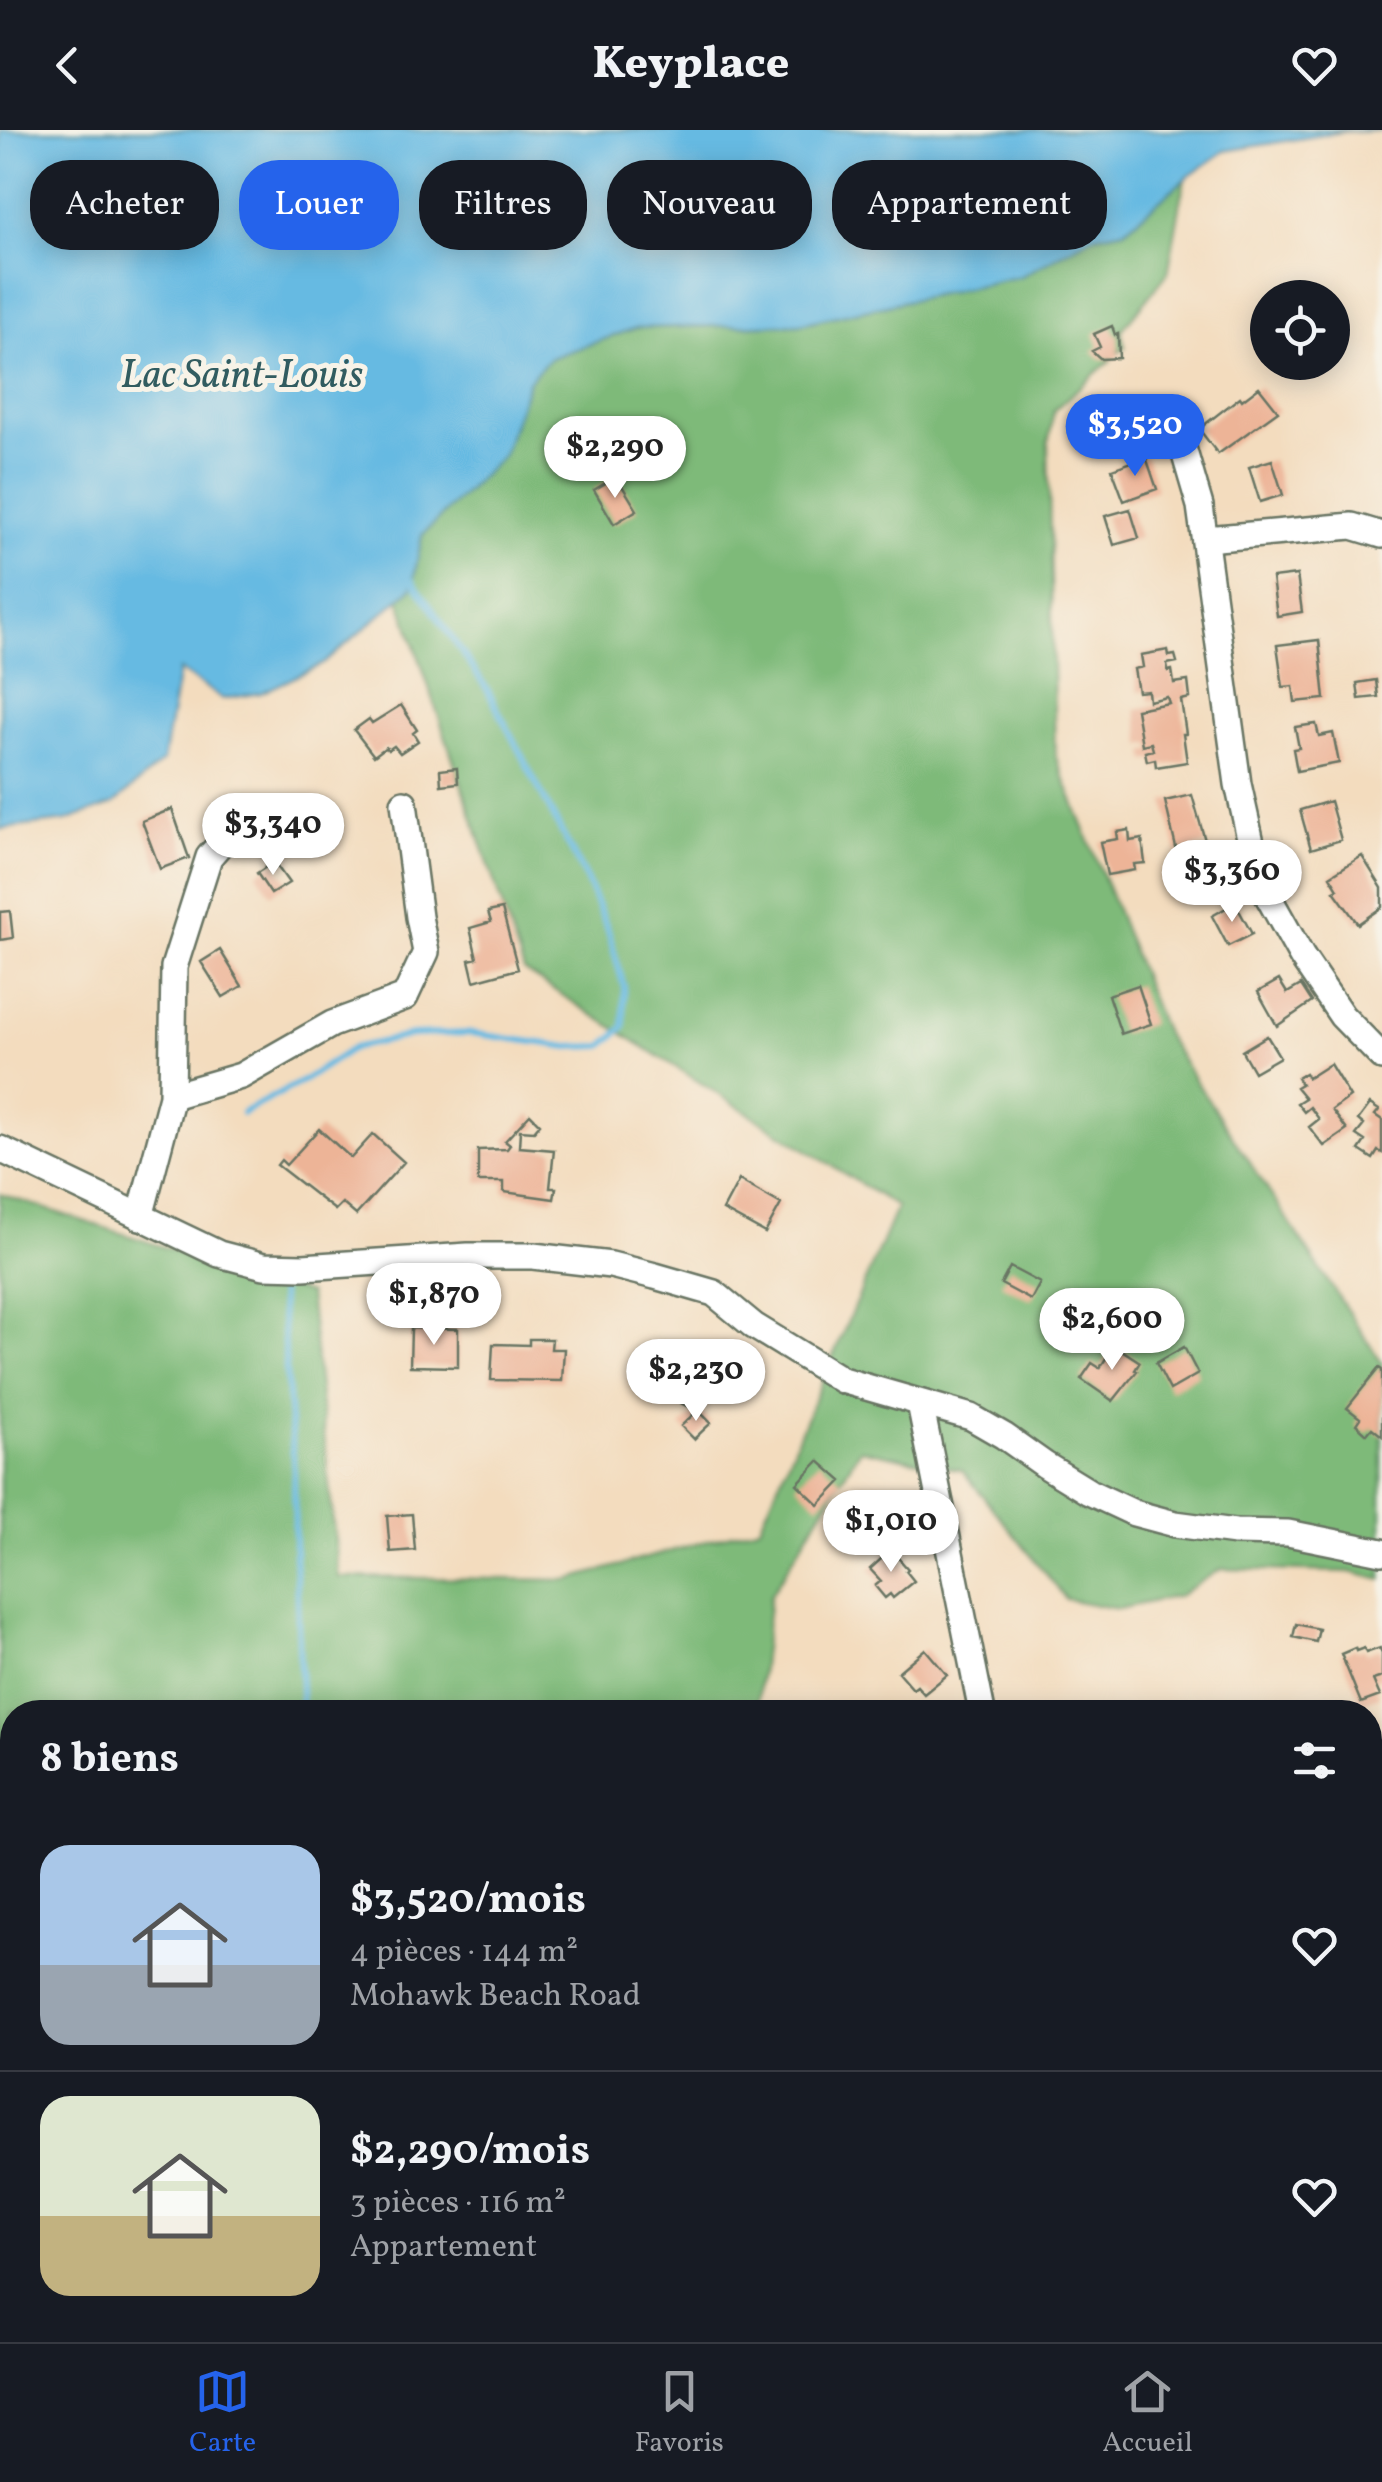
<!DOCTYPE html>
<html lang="fr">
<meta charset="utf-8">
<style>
:root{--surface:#171b24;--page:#20242c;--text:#f1f3f6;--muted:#9ea1a6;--line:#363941;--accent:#2563eb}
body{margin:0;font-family:Vollkorn,serif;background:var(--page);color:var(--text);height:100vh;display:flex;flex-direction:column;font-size:38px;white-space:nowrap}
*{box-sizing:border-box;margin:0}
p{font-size:32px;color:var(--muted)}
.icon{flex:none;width:55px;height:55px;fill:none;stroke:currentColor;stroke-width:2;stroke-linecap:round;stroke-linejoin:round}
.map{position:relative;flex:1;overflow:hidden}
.panel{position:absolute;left:0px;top:1570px;width:1382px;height:642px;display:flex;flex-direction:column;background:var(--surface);border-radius:40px 40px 0 0;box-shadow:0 5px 25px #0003}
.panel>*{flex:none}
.top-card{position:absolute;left:30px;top:30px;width:1322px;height:90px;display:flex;gap:20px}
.buttons{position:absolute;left:1250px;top:150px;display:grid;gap:20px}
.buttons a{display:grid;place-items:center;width:100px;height:100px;border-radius:50%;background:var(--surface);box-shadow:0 5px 25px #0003;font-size:50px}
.price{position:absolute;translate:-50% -85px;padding:0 22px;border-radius:35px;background:#fff;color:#222;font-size:32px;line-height:65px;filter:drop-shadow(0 2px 5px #0008)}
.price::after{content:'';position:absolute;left:50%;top:60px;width:30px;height:22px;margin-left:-15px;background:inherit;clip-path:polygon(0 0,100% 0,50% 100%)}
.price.on{background:var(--accent);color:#fff}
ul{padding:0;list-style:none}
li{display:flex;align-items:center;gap:30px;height:250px;padding:0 40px}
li+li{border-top:2px solid var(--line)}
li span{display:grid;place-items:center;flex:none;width:280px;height:200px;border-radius:30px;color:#555}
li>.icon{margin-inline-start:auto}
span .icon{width:120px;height:120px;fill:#fffc;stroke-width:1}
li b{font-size:42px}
h2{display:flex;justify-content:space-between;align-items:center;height:120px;padding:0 40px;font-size:42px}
.chip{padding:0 35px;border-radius:40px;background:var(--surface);box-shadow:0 5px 25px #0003;font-size:35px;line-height:90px}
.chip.on{background:var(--accent);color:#fff}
header{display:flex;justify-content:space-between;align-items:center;height:130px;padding:0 40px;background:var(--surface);font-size:45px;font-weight:800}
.tabs{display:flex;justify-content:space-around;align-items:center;height:140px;border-top:2px solid var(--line);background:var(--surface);font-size:28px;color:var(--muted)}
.tabs a{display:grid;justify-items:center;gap:5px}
.tabs .on{color:var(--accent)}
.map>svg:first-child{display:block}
.forest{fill:#7eba79;stroke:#4e7c56;stroke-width:2.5}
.water{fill:#66bae2;stroke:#427c8b;stroke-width:2.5}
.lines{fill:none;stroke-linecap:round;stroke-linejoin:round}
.stream{stroke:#66bae2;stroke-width:6}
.building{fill:#edb497}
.minor-casing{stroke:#697564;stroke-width:30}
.minor{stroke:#fff;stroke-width:25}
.labels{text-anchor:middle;stroke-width:10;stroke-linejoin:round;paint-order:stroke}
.water-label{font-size:40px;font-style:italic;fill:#315c60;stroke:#f7f3e8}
</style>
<header><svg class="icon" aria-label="back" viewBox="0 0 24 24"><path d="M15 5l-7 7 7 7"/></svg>Keyplace<svg class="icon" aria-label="heart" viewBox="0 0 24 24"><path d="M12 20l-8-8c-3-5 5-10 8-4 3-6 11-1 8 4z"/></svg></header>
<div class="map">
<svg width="1382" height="2212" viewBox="0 0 1382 2212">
<rect width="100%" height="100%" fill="#f7f3e8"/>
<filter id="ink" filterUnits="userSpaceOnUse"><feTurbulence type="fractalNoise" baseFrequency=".01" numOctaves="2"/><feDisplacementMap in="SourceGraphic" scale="20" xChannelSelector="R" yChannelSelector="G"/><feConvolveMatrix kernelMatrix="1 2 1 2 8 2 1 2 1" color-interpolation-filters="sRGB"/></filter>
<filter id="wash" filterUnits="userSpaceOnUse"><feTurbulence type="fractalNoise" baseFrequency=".0048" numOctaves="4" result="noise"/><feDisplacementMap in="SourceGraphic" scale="40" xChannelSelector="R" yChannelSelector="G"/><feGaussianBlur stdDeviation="2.25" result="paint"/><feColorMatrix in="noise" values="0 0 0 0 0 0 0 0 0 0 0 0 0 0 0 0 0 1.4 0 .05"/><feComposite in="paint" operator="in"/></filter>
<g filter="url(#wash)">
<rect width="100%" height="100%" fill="#f3dcbe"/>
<path class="forest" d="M 1185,49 L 1168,143 L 1121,201 L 1125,217 L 1054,280 L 1048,314 L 1055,625 L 1166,906 L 1382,1233 L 1382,1450 L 1350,1442 L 1221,1439 L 1178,1466 L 1118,1479 L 1066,1469 L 962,1340 L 860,1319 L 770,1466 L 757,1579 L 758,1582 L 12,1582 L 12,2200 L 51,2200 L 56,2212 L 0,2212 L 0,1064 L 309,1164 L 339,1447 L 568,1450 L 760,1396 L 897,1077 L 524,841 L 399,468 L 412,458 L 422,405 L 503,325 L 529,250 L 550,228 L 636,198 L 800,194 L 1021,146 L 1093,106 L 1124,100 Z
M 1382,2153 L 1382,2212 L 1247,2212 L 1272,2211 L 1288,2200 L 1370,2200 L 1370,2154 Z"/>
<path class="water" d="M 0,0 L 1382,0 L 1382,1 L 1347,1 L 1225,21 L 1185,49 L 1124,100 L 1093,106 L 1021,146 L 800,194 L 636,198 L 550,228 L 529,250 L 503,325 L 422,405 L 412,458 L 323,534 L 261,563 L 223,569 L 179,540 L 163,631 L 114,674 L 66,691 L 0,699 Z"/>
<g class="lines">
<path class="stream" d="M 242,983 L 301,952 L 353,918 L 412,905 L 470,903 L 569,917 L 603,916 L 624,897 L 624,857 L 608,800 L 586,749 L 487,559 L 413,451
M 280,1162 L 294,1342 L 295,1423 L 302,1582
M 0,2054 L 12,2048
M 364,2200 L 372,2212"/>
</g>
<g id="blocks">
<path class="building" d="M 1112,196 L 1115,205 L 1118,204 L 1119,228 L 1101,229 L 1092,221 L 1100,217 L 1094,204 Z
M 1259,257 L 1278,281 L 1218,324 L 1199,299 L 1240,267 L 1242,270 Z
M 1146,327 L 1157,359 L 1124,371 L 1112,339 Z
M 1272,330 L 1283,365 L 1260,372 L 1249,337 Z
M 614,348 L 619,356 L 621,354 L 637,380 L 614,394 L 594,360 Z
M 1130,379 L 1139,408 L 1114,415 L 1105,386 Z
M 1297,445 L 1302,482 L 1277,486 L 1272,448 Z
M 1319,510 L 1325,569 L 1295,572 L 1293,556 L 1283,557 L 1277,515 Z
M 1168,520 L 1169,526 L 1175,525 L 1177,532 L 1167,534 L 1168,541 L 1172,540 L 1174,553 L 1188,551 L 1190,568 L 1181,570 L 1186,604 L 1183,604 L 1187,632 L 1156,637 L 1155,629 L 1147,631 L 1145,622 L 1153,620 L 1151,613 L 1142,615 L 1136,579 L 1169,573 L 1167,567 L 1149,571 L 1148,561 L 1138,562 L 1134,539 L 1143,537 L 1141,525 Z
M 1376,550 L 1378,567 L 1359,569 L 1357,553 Z
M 401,575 L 417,600 L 413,603 L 418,611 L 400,623 L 394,616 L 388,620 L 386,617 L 374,626 L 354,600 L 369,589 L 372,593 Z
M 1316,594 L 1319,606 L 1333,603 L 1339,633 L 1297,641 L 1293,619 L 1299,618 L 1295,597 Z
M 457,638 L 458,653 L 441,655 L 440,640 Z
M 1192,665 L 1206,714 L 1177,722 L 1165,671 Z
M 1330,671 L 1341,710 L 1311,719 L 1300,680 Z
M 313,672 L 329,696 L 295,717 L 291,710 L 280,717 L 270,703 Z
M 172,679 L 189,728 L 160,739 L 142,691 Z
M 1129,700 L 1130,711 L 1142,709 L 1145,733 L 1134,734 L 1135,740 L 1107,745 L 1100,712 L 1118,709 L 1117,702 Z
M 1362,726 L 1382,758 L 1382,777 L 1358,794 L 1334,761 L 1338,759 L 1330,746 Z
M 274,732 L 289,753 L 271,764 L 257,743 Z
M 1235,773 L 1252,804 L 1228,816 L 1212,786 Z
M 502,779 L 518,839 L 474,851 L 469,830 L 477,828 L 470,798 L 491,792 L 488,782 Z
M 10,781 L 13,808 L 0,810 L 0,782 Z
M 220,820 L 242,856 L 223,867 L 201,832 Z
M 1279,850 L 1287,863 L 1301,855 L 1312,872 L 1277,896 L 1258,862 Z
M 1138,855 L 1151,894 L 1121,904 L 1108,865 Z
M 1267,906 L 1280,927 L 1254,942 L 1242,921 Z
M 1330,934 L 1350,967 L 1332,980 L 1347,1000 L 1324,1016 L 1309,997 L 1319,989 L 1310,977 L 1304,982 L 1297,973 L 1305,968 L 1296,957 L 1301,954 L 1297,948 L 1305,943 L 1308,948 Z
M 1370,974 L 1379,980 L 1375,985 L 1382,990 L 1382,1023 L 1378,1021 L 1373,1029 L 1359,1020 L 1365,1011 L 1356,1005 L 1364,995 L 1358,990 Z
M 530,984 L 540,994 L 534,1001 L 520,1000 L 519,1017 L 554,1020 L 550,1058 L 556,1058 L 554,1069 L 504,1062 L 504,1052 L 478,1052 L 478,1020 L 507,1019 L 510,1015 L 505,1011 Z
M 319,999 L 351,1028 L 373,1004 L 404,1032 L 356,1085 L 342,1073 L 335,1080 L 277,1035 L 281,1030 L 286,1035 Z
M 739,1050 L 781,1074 L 765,1103 L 723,1080 Z
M 1010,1137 L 1040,1153 L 1031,1170 L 1001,1154 Z
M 411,1198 L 458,1199 L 458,1237 L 410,1236 Z
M 529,1209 L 552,1209 L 551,1219 L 564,1219 L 562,1251 L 491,1250 L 493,1214 L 529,1215 Z
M 1114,1215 L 1140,1232 L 1135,1240 L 1137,1241 L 1113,1271 L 1081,1249 L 1092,1233 L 1100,1238 Z
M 1184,1217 L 1198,1244 L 1170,1260 L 1156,1233 Z
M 669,1237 L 700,1252 L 692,1265 L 698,1269 L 692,1279 L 657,1260 Z
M 1379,1238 L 1382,1240 L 1382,1306 L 1372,1298 L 1367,1304 L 1356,1294 L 1360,1288 L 1347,1278 Z
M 698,1280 L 711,1293 L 694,1309 L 681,1296 Z
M 819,1331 L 842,1351 L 819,1375 L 797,1354 Z
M 412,1384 L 415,1420 L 390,1422 L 387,1386 Z
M 891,1420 L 908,1439 L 906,1441 L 914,1451 L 893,1468 L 890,1464 L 885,1468 L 875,1456 L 881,1451 L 870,1439 Z
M 1296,1494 L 1319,1499 L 1316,1512 L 1293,1507 Z
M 1355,1518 L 1356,1521 L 1364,1518 L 1366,1523 L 1380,1518 L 1382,1524 L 1382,1547 L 1373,1550 L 1380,1566 L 1361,1573 L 1341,1524 Z
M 925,1519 L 947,1545 L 924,1564 L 917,1556 L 913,1559 L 898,1542 Z
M 1382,1808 L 1382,1841 L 1370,1826 L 1370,1817 Z
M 448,2200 L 500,2200 L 492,2204 L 495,2209 L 489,2212 L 455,2212 Z
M 634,2200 L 649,2200 L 655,2212 L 616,2212 Z"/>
</g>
</g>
<g filter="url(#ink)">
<use href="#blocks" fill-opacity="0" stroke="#697564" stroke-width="2.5"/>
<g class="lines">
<defs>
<path id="minor" d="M 1176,294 L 1200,376 L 1238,654 L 1252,717 L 1268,766 L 1302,827 L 1342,886 L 1382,927
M 1206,409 L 1352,396 L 1382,405
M 172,966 L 241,946 L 332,894 L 405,867 L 426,822 L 419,787 L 404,673
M 0,1019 L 219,1124 L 264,1136 L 303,1137 L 468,1126 L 533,1126 L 611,1135 L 655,1146 L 714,1163 L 754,1196 L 842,1250 L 971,1287 L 1004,1306 L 1045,1335 L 1089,1362 L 1134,1383 L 1175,1394 L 1235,1402 L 1288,1403 L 1382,1422
M 140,1087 L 172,966 L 174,837 L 209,727 L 235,697
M 920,1273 L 982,1582
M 1370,1911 L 1382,1903
M 899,2212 L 919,2200"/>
</defs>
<use href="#minor" class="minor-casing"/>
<use href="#minor" class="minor"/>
</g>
</g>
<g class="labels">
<g class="water-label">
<text x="242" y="257">Lac Saint-Louis</text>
</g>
</g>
</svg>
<div class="buttons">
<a><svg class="icon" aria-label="locate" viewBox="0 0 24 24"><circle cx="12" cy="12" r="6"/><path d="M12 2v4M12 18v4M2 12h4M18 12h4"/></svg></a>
</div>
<b class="price on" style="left:1135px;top:349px">$3,520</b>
<b class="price" style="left:615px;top:371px">$2,290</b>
<b class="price" style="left:273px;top:748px">$3,340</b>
<b class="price" style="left:1232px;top:795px">$3,360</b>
<b class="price" style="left:434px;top:1218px">$1,870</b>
<b class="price" style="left:1112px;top:1243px">$2,600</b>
<b class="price" style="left:696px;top:1294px">$2,230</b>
<b class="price" style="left:891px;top:1445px">$1,010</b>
<div class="top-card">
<a class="chip">Acheter</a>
<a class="chip on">Louer</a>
<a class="chip">Filtres</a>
<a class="chip">Nouveau</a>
<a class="chip">Appartement</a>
</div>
<section class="panel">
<h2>8 biens<svg class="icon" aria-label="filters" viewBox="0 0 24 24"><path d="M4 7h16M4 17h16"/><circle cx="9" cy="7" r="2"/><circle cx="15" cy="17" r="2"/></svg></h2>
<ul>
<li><span style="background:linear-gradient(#a9c7e8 60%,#9aa5b1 0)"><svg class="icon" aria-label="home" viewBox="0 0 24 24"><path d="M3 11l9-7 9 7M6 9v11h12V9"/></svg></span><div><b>$3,520/mois</b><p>4 pièces · 144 m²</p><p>Mohawk Beach Road</p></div><svg class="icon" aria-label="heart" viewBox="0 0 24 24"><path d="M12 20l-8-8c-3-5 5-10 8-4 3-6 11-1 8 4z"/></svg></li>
<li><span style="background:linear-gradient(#dfe7d0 60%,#c2b280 0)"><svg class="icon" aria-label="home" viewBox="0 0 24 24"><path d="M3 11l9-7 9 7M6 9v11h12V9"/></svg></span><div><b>$2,290/mois</b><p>3 pièces · 116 m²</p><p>Appartement</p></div><svg class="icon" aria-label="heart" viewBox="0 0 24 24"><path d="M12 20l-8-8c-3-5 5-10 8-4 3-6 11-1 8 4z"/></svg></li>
</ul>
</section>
</div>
<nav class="tabs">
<a class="on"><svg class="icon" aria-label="map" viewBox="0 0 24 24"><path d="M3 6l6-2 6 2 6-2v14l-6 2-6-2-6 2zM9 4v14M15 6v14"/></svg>Carte</a>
<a><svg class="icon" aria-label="saved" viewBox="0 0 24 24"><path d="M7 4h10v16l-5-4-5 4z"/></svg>Favoris</a>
<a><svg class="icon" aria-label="home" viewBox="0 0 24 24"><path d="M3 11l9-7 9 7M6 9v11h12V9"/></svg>Accueil</a>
</nav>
